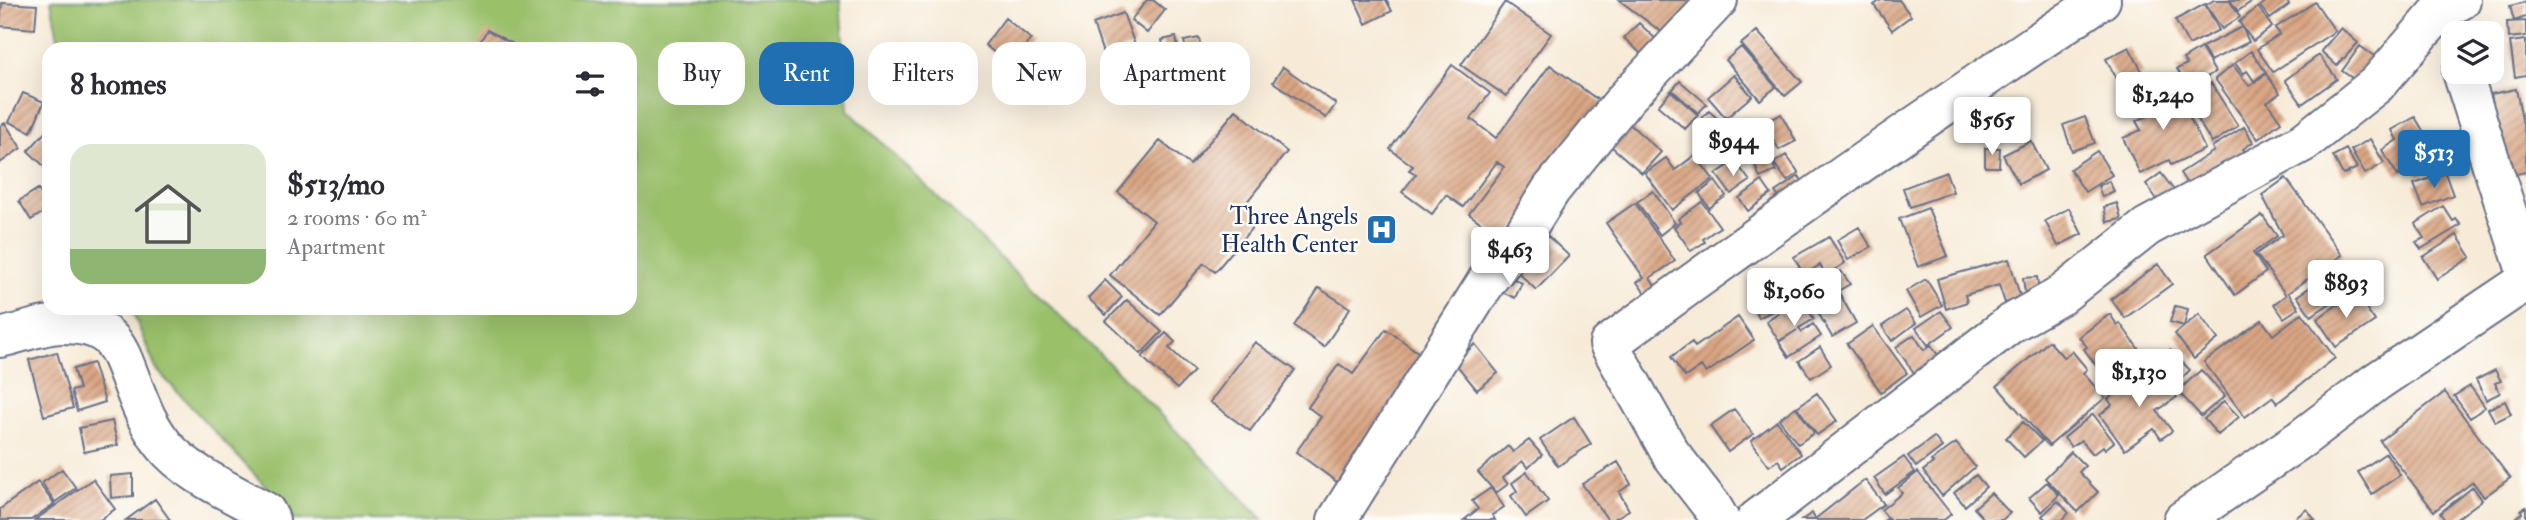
<!DOCTYPE html>
<meta charset="utf-8">
<style>
:root{--surface:#fff;--page:#f2f2f3;--text:#2b2b33;--muted:#7c7c81;--line:#e1e1e2;--accent:#1f6fb2}
body{margin:0;font-family:"IM FELL Double Pica",serif;background:var(--page);color:var(--text);height:100vh;display:flex;flex-direction:column;font-size:26px;white-space:nowrap}
*{box-sizing:border-box;margin:0}
p{font-size:23px;color:var(--muted)}
.icon{flex:none;width:38px;height:38px;fill:none;stroke:currentColor;stroke-width:2;stroke-linecap:round;stroke-linejoin:round}
.map{position:relative;flex:1;overflow:hidden}
.side{position:absolute;left:42px;top:42px;width:595px;height:273px;display:flex;flex-direction:column;background:var(--surface);border-radius:21px;box-shadow:0 7px 28px #0002}
.side>*{flex:none}
.top-card{position:absolute;left:658px;top:42px;width:665px;height:63px;display:flex;gap:14px}
.controls{position:absolute;left:2441px;top:21px;display:grid;gap:14px}
.controls a{display:grid;place-items:center;width:63px;height:63px;border-radius:14px;background:var(--surface);box-shadow:0 7px 28px #0002;font-size:35px}
.price{position:absolute;translate:-50% -60px;padding:0 16px;border-radius:7px;background:#fff;color:#222;font-size:23px;line-height:46px;filter:drop-shadow(0 2px 4px #0008)}
.price::after{content:'';position:absolute;left:50%;top:42px;width:21px;height:16px;margin-left:-10px;background:inherit;clip-path:polygon(0 0,100% 0,50% 100%)}
.price.selected{background:var(--accent);color:#fff}
ul{padding:0;list-style:none}
li{display:flex;align-items:center;gap:21px;height:175px;padding:0 28px}
li+li{border-top:2px solid var(--line)}
li span{display:grid;place-items:center;flex:none;width:196px;height:140px;border-radius:21px;color:#555}
li>.icon{margin-inline-start:auto}
span .icon{width:84px;height:84px;fill:#fffc;stroke-width:1}
li b{font-size:30px}
h2{display:flex;justify-content:space-between;align-items:center;height:84px;padding:0 28px;font-size:30px}
.chip{padding:0 24px;border-radius:21px;background:var(--surface);box-shadow:0 7px 28px #0002;font-size:24px;line-height:63px}
.chip.selected{background:var(--accent);color:#fff}
.map>svg:first-child{display:block}
.green{fill:#9ac06b;stroke:#5a7864;stroke-width:2}
.building{fill:url(#building-hatch)}
.lines{fill:none;stroke-linecap:round;stroke-linejoin:round}
.street-casing{stroke:#687189;stroke-width:42}
.street{stroke:#fff;stroke-width:38}
.labels{text-anchor:middle;stroke-width:5;stroke-linejoin:round;paint-order:stroke}
.poi-label{font-size:24px;fill:#1b2f5e;stroke:#fdfcf7;text-anchor:end}
</style>
<div class="map">
<svg width="2526" height="520" viewBox="0 0 2526 520">
<defs>
<pattern id="building-hatch" width="6" height="6" patternUnits="userSpaceOnUse" patternTransform="scale(1.75)"><rect width="6" height="6" fill="#daa684"/><path d="M-1 1l2-2M0 6l6-6M5 7l2-2" fill="none" stroke="#b0886f"/></pattern>
</defs>
<rect width="100%" height="100%" fill="#fdfcf7"/>
<filter id="ink" filterUnits="userSpaceOnUse"><feTurbulence type="fractalNoise" baseFrequency=".0143" numOctaves="2"/><feDisplacementMap in="SourceGraphic" scale="14" xChannelSelector="R" yChannelSelector="G"/><feConvolveMatrix kernelMatrix="1 2 1 2 8 2 1 2 1" color-interpolation-filters="sRGB"/></filter>
<filter id="wash" filterUnits="userSpaceOnUse"><feTurbulence type="fractalNoise" baseFrequency=".00686" numOctaves="4" result="noise"/><feDisplacementMap in="SourceGraphic" scale="28" xChannelSelector="R" yChannelSelector="G"/><feGaussianBlur stdDeviation="1.57" result="paint"/><feColorMatrix in="noise" values="0 0 0 0 0 0 0 0 0 0 0 0 0 0 0 0 0 1.4 0 .05"/><feComposite in="paint" operator="in"/></filter>
<g filter="url(#wash)">
<rect width="100%" height="100%" fill="#f7ebd8"/>
<path class="green" d="M 51,0 L 840,0 L 848,110 L 1120,374 L 1264,520 L 290,520 L 283,505 L 156,369 L 131,308 L 630,308 L 630,49 L 60,49 Z"/>
<g id="blocks">
<path class="building" d="M 1147,0 L 1153,0 L 1165,10 L 1147,33 L 1131,20 Z
M 1355,0 L 1386,0 L 1392,11 L 1366,24 Z
M 1619,0 L 1700,0 L 1672,40 Z
M 1881,0 L 1899,0 L 1911,16 L 1892,30 L 1874,5 Z
M 2214,0 L 2229,0 L 2240,17 L 2222,29 L 2206,5 Z
M 2230,0 L 2254,0 L 2238,11 Z
M 2268,0 L 2286,0 L 2289,5 L 2270,19 L 2260,6 Z
M 1505,2 L 1551,34 L 1506,96 L 1461,65 Z
M 2315,2 L 2335,31 L 2273,72 L 2257,49 L 2280,34 L 2275,28 Z
M 2526,2 L 2526,17 L 2514,21 L 2510,6 Z
M 2,3 L 37,5 L 35,29 L 0,26 Z
M 2205,4 L 2219,30 L 2189,45 L 2175,20 Z
M 2258,7 L 2272,27 L 2253,41 L 2239,22 Z
M 1123,13 L 1135,45 L 1104,56 L 1093,24 Z
M 1005,18 L 1031,39 L 1010,65 L 985,45 Z
M 2526,21 L 2526,36 L 2508,38 L 2507,22 Z
M 1639,23 L 1664,47 L 1650,62 L 1624,38 Z
M 2242,27 L 2249,42 L 2210,61 L 2202,47 Z
M 2341,28 L 2358,43 L 2337,66 L 2321,51 Z
M 487,30 L 513,44 L 510,49 L 476,49 Z
M 1757,31 L 1802,82 L 1785,96 L 1741,44 Z
M 1176,37 L 1182,67 L 1153,73 L 1149,54 L 1164,51 L 1162,40 Z
M 1199,38 L 1203,59 L 1189,62 L 1184,41 Z
M 2526,40 L 2526,75 L 2515,77 L 2510,42 Z
M 2360,46 L 2381,61 L 2364,86 L 2342,71 Z
M 1741,47 L 1776,87 L 1760,100 L 1726,60 Z
M 2129,47 L 2143,73 L 2120,85 L 2106,59 Z
M 2201,48 L 2215,72 L 2188,88 L 2177,69 L 2187,64 L 2183,59 Z
M 2251,51 L 2266,72 L 2254,81 L 2247,71 L 2243,74 L 2235,63 Z
M 2319,55 L 2337,79 L 2302,104 L 2285,80 Z
M 1452,65 L 1490,93 L 1471,119 L 1496,138 L 1550,65 L 1609,108 L 1505,240 L 1469,214 L 1504,167 L 1497,162 L 1463,207 L 1446,195 L 1432,214 L 1402,192 L 1416,174 L 1409,170 L 1413,166 L 1390,149 Z
M 2233,65 L 2249,86 L 2266,74 L 2280,93 L 2267,102 L 2281,122 L 2258,139 L 2215,79 Z
M 1283,67 L 1336,104 L 1326,118 L 1273,82 Z
M 1734,75 L 1752,96 L 1726,118 L 1708,97 Z
M 1680,81 L 1707,104 L 1698,113 L 1672,90 Z
M 2173,83 L 2205,149 L 2171,165 L 2169,160 L 2140,174 L 2123,138 L 2141,130 L 2136,121 L 2148,116 L 2139,99 Z
M 2211,83 L 2238,126 L 2212,143 L 2185,100 Z
M 2516,89 L 2526,140 L 2526,172 L 2507,176 L 2491,94 Z
M 1671,91 L 1698,115 L 1685,129 L 1658,106 Z
M 23,93 L 44,102 L 31,132 L 9,122 Z
M 2133,96 L 2136,108 L 2126,111 L 2123,99 Z
M 1236,110 L 1287,152 L 1245,204 L 1261,217 L 1215,272 L 1204,263 L 1160,315 L 1110,275 L 1154,221 L 1118,192 L 1160,141 L 1190,165 Z
M 1709,111 L 1728,128 L 1718,140 L 1698,122 Z
M 1781,114 L 1796,141 L 1779,150 L 1764,123 Z
M 2085,117 L 2095,143 L 2072,151 L 2063,125 Z
M 2415,117 L 2442,163 L 2419,176 L 2413,166 L 2398,176 L 2382,150 L 2397,140 L 2392,130 Z
M 1625,120 L 1661,152 L 1642,173 L 1605,141 Z
M 5,123 L 21,148 L 0,163 L 0,126 Z
M 2244,127 L 2253,142 L 2243,149 L 2247,155 L 2189,187 L 2180,173 L 2214,151 L 2212,147 Z
M 49,128 L 49,160 L 44,166 L 28,151 Z
M 1734,128 L 1748,142 L 1729,161 L 1714,147 Z
M 2370,139 L 2384,163 L 2365,174 L 2351,150 Z
M 2031,141 L 2046,170 L 2019,184 L 2003,155 Z
M 1985,148 L 2000,148 L 1999,167 L 1985,167 Z
M 2346,149 L 2357,168 L 2343,175 L 2333,156 Z
M 1768,150 L 1776,171 L 1760,178 L 1752,157 Z
M 2097,151 L 2112,175 L 2085,192 L 2070,169 Z
M 1695,155 L 1713,179 L 1672,210 L 1645,173 L 1666,158 L 1675,170 Z
M 1786,155 L 1799,173 L 1787,181 L 1774,163 Z
M 1735,161 L 1750,181 L 1731,194 L 1716,174 Z
M 1946,172 L 1953,192 L 1910,207 L 1903,188 Z
M 2161,173 L 2176,193 L 2161,205 L 2146,184 Z
M 2445,173 L 2453,195 L 2423,207 L 2414,184 Z
M 1799,176 L 1807,189 L 1784,204 L 1775,192 Z
M 2286,178 L 2342,255 L 2288,293 L 2299,308 L 2284,318 L 2274,304 L 2286,295 L 2256,254 L 2283,235 L 2262,195 Z
M 1715,181 L 1726,196 L 1709,208 L 1699,193 Z
M 1762,181 L 1771,194 L 1748,211 L 1739,198 Z
M 2109,181 L 2114,191 L 2102,197 L 2098,186 Z
M 38,189 L 49,209 L 31,220 L 19,201 Z
M 1653,191 L 1675,223 L 1660,235 L 1637,202 Z
M 1702,202 L 1720,227 L 1703,239 L 1705,242 L 1691,251 L 1674,227 L 1680,222 L 1678,219 Z
M 1635,203 L 1675,261 L 1650,278 L 1655,286 L 1645,293 L 1637,282 L 1644,278 L 1606,223 Z
M 2117,203 L 2121,219 L 2107,222 L 2104,207 Z
M 2443,206 L 2453,221 L 2456,219 L 2461,225 L 2421,249 L 2416,242 L 2424,238 L 2415,224 Z
M 1928,208 L 1948,256 L 1918,267 L 1899,219 Z
M 2069,208 L 2082,234 L 2058,246 L 2045,221 Z
M 2262,215 L 2277,236 L 2253,253 L 2266,272 L 2235,295 L 2207,254 Z
M 1859,227 L 1871,247 L 1848,260 L 1837,240 Z
M 2457,235 L 2471,257 L 2437,279 L 2423,257 Z
M 1548,236 L 1569,256 L 1536,290 L 1515,269 Z
M 1829,237 L 1845,263 L 1826,275 L 1820,265 L 1804,275 L 1794,257 Z
M 2009,259 L 2021,299 L 2005,303 L 1999,285 L 1965,295 L 1967,302 L 1946,309 L 1937,279 Z
M 2158,264 L 2172,284 L 2125,318 L 2111,299 Z
M 1841,271 L 1850,284 L 1838,291 L 1856,323 L 1832,337 L 1806,291 Z
M 2330,274 L 2343,295 L 2311,316 L 2297,296 Z
M 1506,275 L 1522,283 L 1515,298 L 1498,290 Z
M 2037,277 L 2039,291 L 2025,293 L 2023,278 Z
M 1783,278 L 1795,299 L 1759,318 L 1752,305 L 1769,296 L 1764,288 Z
M 1926,279 L 1942,305 L 1921,317 L 1906,291 Z
M 1105,280 L 1122,297 L 1106,315 L 1088,298 Z
M 1319,288 L 1350,308 L 1324,347 L 1294,326 Z
M 2355,292 L 2375,321 L 2336,347 L 2317,319 Z
M 1801,298 L 1814,319 L 1799,328 L 1802,332 L 1813,324 L 1821,336 L 1789,357 L 1779,342 L 1797,330 L 1779,341 L 1766,321 Z
M 1127,300 L 1162,332 L 1141,354 L 1106,321 Z
M 2175,306 L 2188,309 L 2184,326 L 2170,322 Z
M 1906,310 L 1916,323 L 1892,341 L 1882,326 Z
M 1941,311 L 1953,327 L 1928,345 L 1916,328 Z
M 2302,313 L 2335,358 L 2277,403 L 2272,397 L 2245,417 L 2204,362 L 2262,320 L 2273,335 Z
M 2110,314 L 2117,325 L 2120,323 L 2145,358 L 2109,383 L 2084,349 L 2087,347 L 2079,337 Z
M 2199,314 L 2218,339 L 2194,359 L 2175,334 Z
M 1738,317 L 1754,340 L 1706,373 L 1701,366 L 1685,377 L 1671,357 L 1692,342 L 1695,347 Z
M 1873,326 L 1907,373 L 1881,392 L 1847,344 Z
M 1386,329 L 1426,358 L 1337,482 L 1296,452 L 1321,417 L 1308,407 L 1339,364 L 1353,374 Z
M 1166,333 L 1175,342 L 1169,348 L 1194,371 L 1177,389 L 1142,357 Z
M 1914,335 L 1924,350 L 1931,345 L 1939,357 L 1914,373 L 1896,347 Z
M 2049,341 L 2064,358 L 2072,351 L 2087,369 L 2083,373 L 2105,398 L 2049,446 L 1997,386 Z
M 1255,342 L 1295,370 L 1250,431 L 1210,402 Z
M 1475,344 L 1498,373 L 1477,390 L 1455,363 Z
M 1820,347 L 1831,365 L 1811,378 L 1799,361 Z
M 2170,350 L 2190,370 L 2174,386 L 2154,365 Z
M 57,352 L 73,408 L 44,416 L 29,360 Z
M 93,363 L 105,402 L 77,411 L 71,391 L 79,389 L 73,369 Z
M 2154,366 L 2177,397 L 2157,411 L 2172,431 L 2161,439 L 2154,429 L 2125,450 L 2100,415 L 2112,405 L 2108,399 Z
M 2201,370 L 2225,396 L 2201,416 L 2178,391 Z
M 2495,370 L 2501,381 L 2495,383 L 2500,393 L 2486,400 L 2476,380 Z
M 2470,386 L 2485,407 L 2470,418 L 2454,396 Z
M 2445,392 L 2510,478 L 2484,497 L 2473,482 L 2434,511 L 2380,441 Z
M 1817,393 L 1837,421 L 1817,435 L 1797,407 Z
M 2224,401 L 2239,417 L 2218,435 L 2204,419 Z
M 2505,401 L 2511,414 L 2495,422 L 2488,409 Z
M 1796,407 L 1814,433 L 1798,444 L 1779,419 Z
M 1734,409 L 1753,434 L 1728,452 L 1710,426 Z
M 2093,414 L 2114,442 L 2105,449 L 2103,446 L 2093,454 L 2081,440 L 2071,447 L 2064,438 Z
M 1574,417 L 1591,444 L 1558,466 L 1540,440 Z
M 112,421 L 118,445 L 84,452 L 79,428 Z
M 1777,421 L 1801,454 L 1783,467 L 1778,460 L 1769,466 L 1751,441 Z
M 2023,422 L 2042,441 L 2024,457 L 2006,438 Z
M 1934,437 L 1942,447 L 1916,467 L 1908,456 Z
M 1529,440 L 1542,455 L 1528,468 L 1522,461 L 1503,478 L 1508,484 L 1496,493 L 1478,472 L 1508,446 L 1513,452 Z
M 1956,443 L 1975,467 L 1942,496 L 1923,471 L 1933,463 L 1931,461 Z
M 2071,452 L 2085,466 L 2079,472 L 2098,492 L 2078,512 L 2045,478 Z
M 2386,453 L 2400,475 L 2372,494 L 2358,472 Z
M 1904,457 L 1915,472 L 1885,494 L 1874,478 Z
M 1618,462 L 1631,484 L 1619,492 L 1629,510 L 1612,520 L 1608,520 L 1582,484 Z
M 62,469 L 76,488 L 55,502 L 42,483 Z
M 1527,472 L 1548,501 L 1526,517 L 1511,496 L 1517,491 L 1512,483 Z
M 1918,472 L 1951,514 L 1944,520 L 1885,520 L 1888,518 L 1881,510 L 1902,493 L 1898,488 Z
M 133,474 L 133,496 L 111,498 L 110,476 Z
M 1976,475 L 1986,487 L 1965,506 L 1954,493 Z
M 93,479 L 115,509 L 100,520 L 35,520 Z
M 1865,480 L 1884,504 L 1862,520 L 1802,520 L 1812,513 L 1815,519 Z
M 38,482 L 54,504 L 31,520 L 0,520 L 0,509 Z
M 2047,482 L 2059,495 L 2042,512 L 2029,498 Z
M 2473,487 L 2482,500 L 2455,520 L 2445,520 L 2440,513 Z
M 1491,488 L 1504,507 L 1492,515 L 1495,520 L 1464,520 L 1478,509 L 1472,501 Z
M 1991,493 L 2010,513 L 2002,520 L 1985,520 L 1974,508 Z
M 155,499 L 170,520 L 126,520 Z
M 2058,501 L 2069,513 L 2062,520 L 2046,520 L 2042,516 Z
M 2526,507 L 2526,520 L 2518,520 L 2516,517 L 2522,513 L 2521,510 Z
M 2307,509 L 2315,520 L 2293,520 Z"/>
</g>
</g>
<g filter="url(#ink)">
<use href="#blocks" fill-opacity="0" stroke="#687189" stroke-width="2"/>
<g class="lines">
<defs>
<path id="street" d="M 2462,72 L 2526,271
M 0,338 C 19,334 43,324 62,324 C 115,324 118,347 134,388 C 142,409 150,428 164,445 C 186,473 235,494 266,512 L 270,520
M 1337,520 L 1488,279 L 1519,241 L 1551,190 L 1626,98 L 1718,0
M 1720,520 L 1713,508 L 1671,454 L 1609,344 C 1770,225 1934,111 2101,0
M 1756,520 L 2010,324 L 2060,296 L 2147,227 L 2304,142 L 2377,84 L 2441,10 L 2461,0
M 2183,520 L 2301,439 L 2376,382 L 2526,281"/>
</defs>
<use href="#street" class="street-casing"/>
<use href="#street" class="street"/>
</g>
</g>
<defs>
<symbol id="hospital-square" viewBox="-11 -11 22 22"><rect x="-9" y="-9" width="18" height="18" rx="4" fill="#1f6fb2" stroke="#fdfcf7"/><path d="M-5-5h3v3.5h4V-5h3V5h-3V1.5h-4V5h-3Z" fill="#fff"/></symbol>
</defs>
<g fill-rule="evenodd">
<use href="#hospital-square" x="1364" y="212" width="35" height="35"/>
</g>
<g class="labels">
<g class="poi-label">
<text x="1358" y="224">Three Angels<tspan x="1358" dy="28">Health Center</tspan></text>
</g>
</g>
</svg>
<div class="controls">
<a><svg class="icon" aria-label="layers" viewBox="0 0 24 24"><path d="M12 4l9 5-9 5-9-5zM3 14l9 5 9-5"/></svg></a>
</div>
<b class="price" style="left:2163px;top:132px">$1,240</b>
<b class="price" style="left:1992px;top:157px">$565</b>
<b class="price" style="left:1733px;top:178px">$944</b>
<b class="price selected" style="left:2434px;top:190px">$513</b>
<b class="price" style="left:1510px;top:287px">$463</b>
<b class="price" style="left:2346px;top:320px">$893</b>
<b class="price" style="left:1794px;top:328px">$1,060</b>
<b class="price" style="left:2139px;top:409px">$1,130</b>
<div class="top-card">
<a class="chip">Buy</a>
<a class="chip selected">Rent</a>
<a class="chip">Filters</a>
<a class="chip">New</a>
<a class="chip">Apartment</a>
</div>
<section class="side">
<h2>8 homes<svg class="icon" aria-label="filters" viewBox="0 0 24 24"><path d="M4 7h16M4 17h16"/><circle cx="9" cy="7" r="2"/><circle cx="15" cy="17" r="2"/></svg></h2>
<ul>
<li><span style="background:linear-gradient(#dfe7d0 75%,#8fb573 0)"><svg class="icon" aria-label="home" viewBox="0 0 24 24"><path d="M3 11l9-7 9 7M6 9v11h12V9"/></svg></span><div><b>$513/mo</b><p>2 rooms · 60 m²</p><p>Apartment</p></div></li>
</ul>
</section>
</div>
